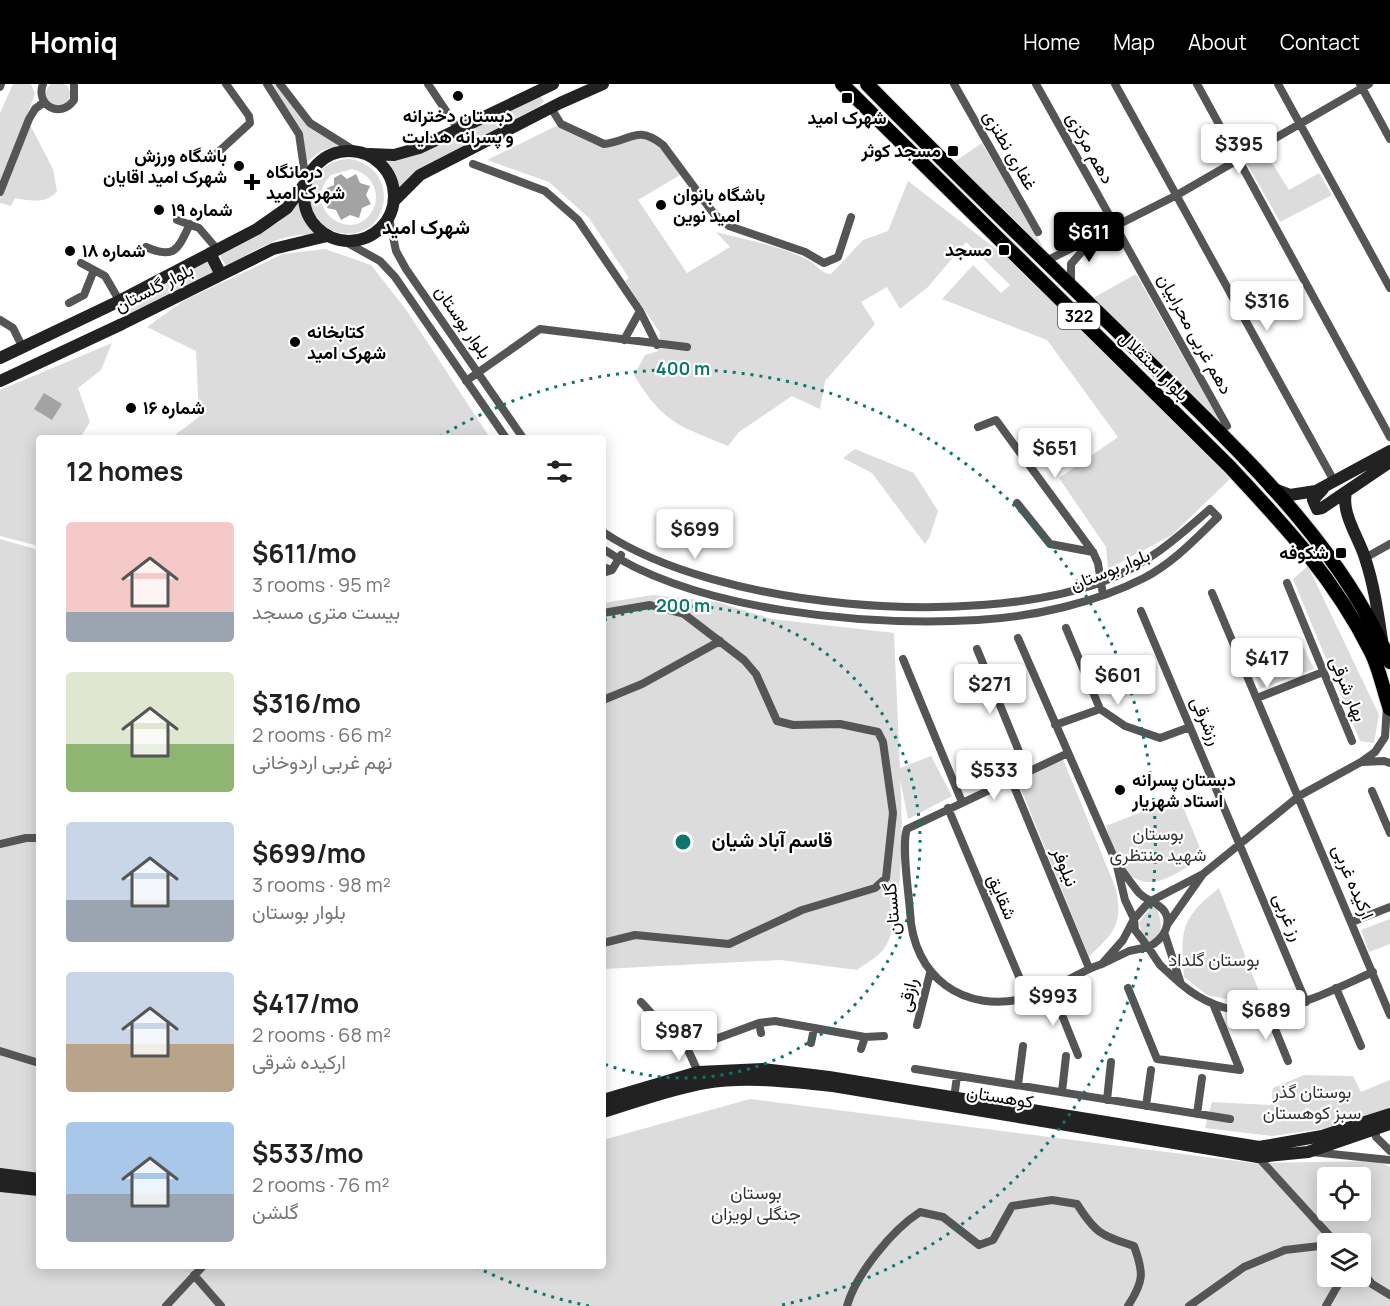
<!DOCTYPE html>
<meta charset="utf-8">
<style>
:root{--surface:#fff;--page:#f6f6f6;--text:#222;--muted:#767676;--accent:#000}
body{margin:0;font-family:Manrope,Vazirmatn,sans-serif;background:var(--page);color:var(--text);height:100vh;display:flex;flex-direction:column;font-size:22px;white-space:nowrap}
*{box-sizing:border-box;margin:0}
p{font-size:20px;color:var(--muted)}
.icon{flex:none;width:33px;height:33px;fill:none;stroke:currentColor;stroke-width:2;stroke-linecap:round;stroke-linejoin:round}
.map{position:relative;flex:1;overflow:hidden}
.side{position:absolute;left:36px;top:351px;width:570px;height:834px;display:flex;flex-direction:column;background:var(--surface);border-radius:6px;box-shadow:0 3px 15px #0003}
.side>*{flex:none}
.tools{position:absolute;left:1317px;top:1083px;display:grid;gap:12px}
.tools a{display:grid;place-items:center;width:54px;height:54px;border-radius:6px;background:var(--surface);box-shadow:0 3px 15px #0003;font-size:30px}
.price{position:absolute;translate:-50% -51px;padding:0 14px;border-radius:6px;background:#fff;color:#222;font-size:20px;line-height:39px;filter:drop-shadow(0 2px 3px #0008)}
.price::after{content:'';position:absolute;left:50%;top:36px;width:18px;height:14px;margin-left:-9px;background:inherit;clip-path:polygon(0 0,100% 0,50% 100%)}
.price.active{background:var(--accent);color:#fff}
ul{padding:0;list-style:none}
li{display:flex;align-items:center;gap:18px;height:150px;padding:0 30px}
li span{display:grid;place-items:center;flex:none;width:168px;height:120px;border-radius:6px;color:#555}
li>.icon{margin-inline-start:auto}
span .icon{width:72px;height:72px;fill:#fffc;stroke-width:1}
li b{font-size:26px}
h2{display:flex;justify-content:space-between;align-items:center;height:72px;padding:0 30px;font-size:26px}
header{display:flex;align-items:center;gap:36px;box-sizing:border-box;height:84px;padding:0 30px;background:var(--accent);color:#fff}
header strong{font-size:28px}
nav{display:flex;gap:33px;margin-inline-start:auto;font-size:21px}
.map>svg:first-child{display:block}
.green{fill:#dcdcdc;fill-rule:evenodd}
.water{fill:#a3a3a3}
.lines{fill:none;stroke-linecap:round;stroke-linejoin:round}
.primary-casing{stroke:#dbdbdb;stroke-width:16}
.minor{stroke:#555;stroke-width:8}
.secondary{stroke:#222;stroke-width:12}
.primary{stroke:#000;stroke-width:14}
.ring{fill:none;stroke:#0f766e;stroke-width:3;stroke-dasharray:3 6}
.poi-dot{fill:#000;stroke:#fff;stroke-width:2}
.labels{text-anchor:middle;stroke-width:4.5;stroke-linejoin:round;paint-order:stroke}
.shield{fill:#fff;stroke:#4c4c4c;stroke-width:1.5}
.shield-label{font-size:16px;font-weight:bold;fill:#000}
.poi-label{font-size:18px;font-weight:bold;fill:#000;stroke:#fff;text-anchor:start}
.street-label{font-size:18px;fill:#000;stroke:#fff}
.park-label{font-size:18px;fill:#333;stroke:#fff}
.neighbourhood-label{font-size:20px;font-weight:bold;fill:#000;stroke:#fff}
.centre{fill:#0f766e;stroke:#fff;stroke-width:3}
.ring-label{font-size:18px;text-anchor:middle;font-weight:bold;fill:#0f766e;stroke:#fff;stroke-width:4.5;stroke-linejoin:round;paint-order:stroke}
</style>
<header>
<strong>Homiq</strong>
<nav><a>Home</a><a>Map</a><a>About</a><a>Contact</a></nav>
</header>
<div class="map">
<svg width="1390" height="1222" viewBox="0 0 1390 1222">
<rect width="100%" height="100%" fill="#fff"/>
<path class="green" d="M46 10a12 12 0 1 1 24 0a12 12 0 1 1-24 0Z
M 13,0 L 31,0 L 35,10 L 0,100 L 0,29 Z
M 271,0 L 276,0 L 308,42 L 339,61 L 321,67 L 307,78 L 302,46 Z
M 539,10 L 544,17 L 540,22 L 418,86 L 399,104 L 393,86 L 384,75 Z
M 29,39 L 53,85 L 57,107 C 48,120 29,117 15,114 L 11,122 L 0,119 L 0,115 Z
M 556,42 L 598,62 L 610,63 L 643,52 L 658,60 L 680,91 L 638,116 L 687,189 L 730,163 L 716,148 C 746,156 779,161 808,176 C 817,180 821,190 831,190 L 863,156 L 888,147 L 908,97 L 1022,185 L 1232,393 L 1172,451 L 1108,485 L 1106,463 L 1059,394 L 1118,353 L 1047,256 L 942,215 L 973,181 L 1001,209 L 1010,201 L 966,158 L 928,203 L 900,225 L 887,203 L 861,218 L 875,240 L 825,297 L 820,325 L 792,312 L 739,348 L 728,362 C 678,341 664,340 634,291 L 645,271 L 658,267 L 660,249 L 625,197 L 629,194 L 589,134 L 549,98 L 487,76 Z
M 982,59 L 1045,166 L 954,78 Z
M 1264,66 L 1289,106 L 1319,89 L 1332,111 L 1280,138 L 1245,76 Z
M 351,75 C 403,86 389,158 340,149 C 330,147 320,141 315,131 C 299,103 321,74 351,75 ZM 352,85 C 363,88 372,95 375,106 C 377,114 376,122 371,129 C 349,161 300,122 331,91 Z
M 300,114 L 303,131 L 322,153 C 287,143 256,167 226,182 L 219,170 L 279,138 Z
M 325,165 L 371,181 L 407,227 L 490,354 L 179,354 L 176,350 L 199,333 L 196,267 L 147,243 L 185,216 L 283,170 Z
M 208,175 L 215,188 L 130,229 L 126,225 L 127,220 C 155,206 180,189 208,175 Z
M 1136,190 L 1223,343 L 1093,214 Z
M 112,259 L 101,286 L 78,304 L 90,338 L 80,354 L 39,354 L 39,462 L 0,452 L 0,306 Z
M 855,365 L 914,389 L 938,427 L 930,452 L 925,460 L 872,389 L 843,374 Z
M 0,455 L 39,466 L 39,1182 L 603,1182 L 603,1056 L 750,1015 L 1253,1079 L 1378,1077 L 1390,1083 L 1390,1222 L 0,1222 ZM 1328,1094 L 1360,1094 L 1360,1126 L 1328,1126 ZM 1328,1160 L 1360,1160 L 1360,1192 L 1328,1192 Z
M 1308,482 L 1379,631 L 1374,659 L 1360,657 L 1293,495 Z
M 653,511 L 717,518 L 772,535 L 894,549 L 900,684 L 931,672 L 952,712 L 908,735 L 900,695 C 903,729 904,842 883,866 C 876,874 865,880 857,886 L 780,876 L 603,885 L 603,519 Z
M 1304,564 L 1314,585 L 1260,605 L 1252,583 Z
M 1063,675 L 1116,805 C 1123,842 1114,848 1089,873 L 1017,695 Z
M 1179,713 L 1203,771 C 1179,790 1142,817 1119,778 C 1113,767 1110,754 1106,742 Z
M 1219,804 L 1265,923 L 1207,911 L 1184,893 C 1180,846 1181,834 1219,804 Z
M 1151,823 L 1157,825 C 1162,838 1164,850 1151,858 C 1142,854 1141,847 1139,838 Z
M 1390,835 L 1390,860 L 1369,868 L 1361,846 Z
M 1304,991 L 1353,992 L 1361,1008 L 1390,996 L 1390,1023 L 1336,1043 L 1272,1052 L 1205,1044 L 1212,1018 L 1271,1021 L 1273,1004 Z"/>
<path class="water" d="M 341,90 L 347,95 L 356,90 L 360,99 L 370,102 L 366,111 L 371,120 L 362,124 L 359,134 L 350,131 L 341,136 L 336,126 L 327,124 L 330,114 L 325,105 L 334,101 L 334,94 Z
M 44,309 L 62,320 L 52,336 L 34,325 Z"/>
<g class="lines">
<defs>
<path id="primary" d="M 842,0 L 1230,383 C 1286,443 1334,494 1371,568 C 1380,586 1383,606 1390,625
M 867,0 C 961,96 1058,189 1154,283 C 1243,372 1340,460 1390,578"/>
</defs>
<use href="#primary" class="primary-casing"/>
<path class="minor" d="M 43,0 C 35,22 61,35 74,16 L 74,0
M 267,0 L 299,50 L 306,98
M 280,0 L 310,39 L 355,67
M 428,0 L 458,45
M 954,0 L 1038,148
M 1036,0 L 1227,342
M 1115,0 L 1334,397
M 1197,0 L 1390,353
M 1278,0 L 1390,204
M 1360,0 L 1390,55
M 0,3 L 1,0
M 551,24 L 561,40 L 604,60 C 631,57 637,40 663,61 L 714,130 L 729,142 L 805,168 L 824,179 L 838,173 L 851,133
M 214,72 L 250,39 L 249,32 L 226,0
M 473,80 L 545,107 L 578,136 L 640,227
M 0,108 L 29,35 L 35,25 L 44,18
M 389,134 L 396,167 L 406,185 L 523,354
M 177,136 L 199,144 L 217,165
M 344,157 L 380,177 L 395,193 L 506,354
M 146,163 C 175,176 178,165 190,140
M 1046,177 L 1177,111 L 1369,0
M 81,179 L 105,192 L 119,216
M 1071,201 L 1071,180 L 1093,155
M 69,219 L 84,211 L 94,186
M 0,236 L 13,244 L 22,262
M 624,256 L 640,227 L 657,261
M 466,297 L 540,245 L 687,263
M 978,343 L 996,336 L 1093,468 L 1098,479 L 1103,511
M 1017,419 L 1050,460 L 1093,468
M 603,448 C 718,525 972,545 1102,498 C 1145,482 1176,455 1210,425 L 1218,433 C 1195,455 1173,479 1144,494 C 1095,519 1033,533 978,536 C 866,542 698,528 603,465
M 1365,474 L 1390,460
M 603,483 L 612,486 L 603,489
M 612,486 L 621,471
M 1287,499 L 1352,657
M 1212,509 L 1390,931
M 1141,527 L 1306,918
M 603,529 L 650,521 L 684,530 L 744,576 L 756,590 L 777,637 L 793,641 L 840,640 L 878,648 L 883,658 L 893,729 L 886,794 L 875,804 L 802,826 L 729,860 L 635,851 L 603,859
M 1066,544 L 1100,625
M 1018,554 L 1116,778
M 977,565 L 1027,687
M 903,575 L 962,718
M 1257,614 L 1323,588
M 603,616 L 642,600 L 720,557
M 1055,641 L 1100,625 L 1125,642 L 1160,654 L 1190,643
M 1068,669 L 907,745 C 901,760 909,810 910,828 C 913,893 963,930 1027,914 C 1055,907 1076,888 1102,880
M 1362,678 L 1384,677 L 1390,679
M 1011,695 L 1089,884
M 1372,707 L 1390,749
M 948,724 L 1028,914
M 0,760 L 26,754 L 39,754
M 1203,790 L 1299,712 L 1361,678 L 1375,668 L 1385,653 L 1387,621
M 1352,838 L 1390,823
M 1165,851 L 1181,900 L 1160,881 L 1148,863 L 1129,867 L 1102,880 L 1123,856 L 1134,835 L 1125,816 L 1116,778 C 1123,788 1131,799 1139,809 C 1146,816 1152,816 1159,822 C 1177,835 1163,857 1148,863 L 1135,846 L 1134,835 L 1149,818 L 1203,790 L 1167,841
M 1181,900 C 1245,954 1308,917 1373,888
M 1128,904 L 1157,975 L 1240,986 L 1214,922
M 1336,904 L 1361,962
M 1052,906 L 1078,971
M 641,918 L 653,931 L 658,948 L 684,957 L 699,953 L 710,957 L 759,939 L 775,937 L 865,953 L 884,952
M 1268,928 L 1288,977
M 759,939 L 761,949
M 917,941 L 930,889
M 684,957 L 698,988
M 811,959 L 814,945
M 861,965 L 865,953
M 0,967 L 39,979
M 915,985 L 1230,1035
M 1018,1001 L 1023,962
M 1062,1008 L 1066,972
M 954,1015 L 957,992
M 1107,1016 L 1111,978
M 1146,1022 L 1151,986
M 1197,1030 L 1202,994
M 1376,1044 L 1376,1053 L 1390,1067
M 1312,1068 L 1390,1076
M 1258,1073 L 1337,1160
M 1360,1185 L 1372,1200 L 1390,1211
M 194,1191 L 221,1222
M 166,1222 L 203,1182
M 847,1222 C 856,1190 892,1146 920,1128 L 943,1133 L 979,1161 L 993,1156 L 1012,1122 L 1052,1116 L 1077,1120 C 1096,1150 1101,1151 1134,1162 C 1144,1189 1144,1197 1128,1222
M 1189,1222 L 1244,1183 L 1285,1166 L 1328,1161
M 1326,1222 L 1343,1192"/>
<path class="secondary" d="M304 112a45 45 0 1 1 90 0a45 45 0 1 1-90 0Z
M 369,70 L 394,71 L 419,64 L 553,0
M 394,117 L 420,91 L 560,19 L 603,0
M 210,169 L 221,191
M 0,274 L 113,220 L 257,145 L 287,124 L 306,98
M 0,297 L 122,240 L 273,165 L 327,152
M 1271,404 L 1290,411 L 1316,407 L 1390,367
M 1323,405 L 1313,416 L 1317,425 L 1322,424 L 1390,378
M 1346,408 C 1341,430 1359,454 1365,474 C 1374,501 1378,529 1382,556
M 603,1016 L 698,988 L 763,985 L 829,993 L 1259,1063 L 1322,1052 L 1390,1030
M 603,1028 C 636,1018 670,1005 705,999 C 748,992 790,998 833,1002 L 1258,1073 L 1308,1068 L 1390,1040
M 0,1090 L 39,1095
M 0,1102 L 39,1106"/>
<use href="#primary" class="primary"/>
</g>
<g class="ring">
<path d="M604 536A236 236 0 1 1 604 980"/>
<path d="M589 1222A473 473 0 0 1 476 1183M439 353A473 473 0 1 1 777 1222"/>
</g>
<g class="poi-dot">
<circle cx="458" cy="12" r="6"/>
<rect x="841" y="8" width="12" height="12" rx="3"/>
<rect x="947" y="61" width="12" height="12" rx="3"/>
<circle cx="239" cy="82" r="6"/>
<path d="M249 89h6v6h6v6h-6v6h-6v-6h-6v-6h6z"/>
<circle cx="661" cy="121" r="6"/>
<circle cx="159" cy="126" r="6"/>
<rect x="998" y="160" width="12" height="12" rx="3"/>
<circle cx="70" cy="167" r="6"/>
<circle cx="295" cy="258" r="6"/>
<circle cx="131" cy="324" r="6"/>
<rect x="1335" y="463" width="12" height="12" rx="3"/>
<circle cx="1120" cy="706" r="6"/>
</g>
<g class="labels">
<rect class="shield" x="1058" y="219" width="42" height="26" rx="4.5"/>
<g class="shield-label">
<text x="1079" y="238">322</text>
</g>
<g class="poi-label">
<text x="458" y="38" text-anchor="middle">دبستان دخترانه<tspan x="458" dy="21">و پسرانه هدایت</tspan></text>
<text x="847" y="40" text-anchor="middle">شهرک امید</text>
<text x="941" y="73" text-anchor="end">مسجد کوثر</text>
<text x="227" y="78" text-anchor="end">باشگاه ورزش<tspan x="227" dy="21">شهرک امید اقایان</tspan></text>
<text x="266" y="94">درمانگاه<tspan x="266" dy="21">شهرک امید</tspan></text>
<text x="673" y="117">باشگاه بانوان<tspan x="673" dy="21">امید نوین</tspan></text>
<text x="171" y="132">شماره ۱۹</text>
<text x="992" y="172" text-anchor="end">مسجد</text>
<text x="82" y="173">شماره ۱۸</text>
<text x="307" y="254">کتابخانه<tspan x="307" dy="21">شهرک امید</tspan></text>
<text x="143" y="330">شماره ۱۶</text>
<text x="1329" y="475" text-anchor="end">شکوفه</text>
<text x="1132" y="702">دبستان پسرانه<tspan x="1132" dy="21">استاد شهريار</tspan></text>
</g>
<g class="street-label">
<text transform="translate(1090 64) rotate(61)" y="6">دهم مرکزی</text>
<text transform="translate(1010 66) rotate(60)" y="6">غفاری نطنزی</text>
<text transform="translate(154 204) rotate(-27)" y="6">بلوار گلستان</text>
<text transform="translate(463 238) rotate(55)" y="6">بلوار بوستان</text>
<text transform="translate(1195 250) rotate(61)" y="6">دهم غربی محرابیان</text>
<text transform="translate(1154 282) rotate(45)" y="6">بلوار استقلال</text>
<text transform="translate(1110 486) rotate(-22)" y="6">بلوار بوستان</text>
<text transform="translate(1348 605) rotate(68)" y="6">بهار شرقی</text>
<text transform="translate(1206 637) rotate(67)" y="6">رزشرقی</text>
<text transform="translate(1065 783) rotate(68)" y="6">نیلوفر</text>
<text transform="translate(1353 798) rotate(67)" y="6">ارکیده غربی</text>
<text transform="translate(1002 813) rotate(67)" y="6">شقایق</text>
<text transform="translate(892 825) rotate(-95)" y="6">گلستان</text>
<text transform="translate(1288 833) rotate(67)" y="6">رز غربی</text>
<text transform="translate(908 911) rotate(-77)" y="6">رازقی</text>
<text transform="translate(1000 1013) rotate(9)" y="6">کوهستان</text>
</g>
<g class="park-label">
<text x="1158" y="756">بوستان<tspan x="1158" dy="21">شهید منتظری</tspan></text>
<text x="1214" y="882">بوستان گلداد</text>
<text x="1312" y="1014">بوستان گذر<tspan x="1312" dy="21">سبز کوهستان</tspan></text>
<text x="756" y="1115">بوستان<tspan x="756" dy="21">جنگلی لویزان</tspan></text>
</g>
<g class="neighbourhood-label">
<text x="426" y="150">شهرک امید</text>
<text x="772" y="763">قاسم آباد شیان</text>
</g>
</g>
<circle cx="683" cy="758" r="9" class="centre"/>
<g class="ring-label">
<text x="683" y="291">400 m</text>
<text x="683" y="528">200 m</text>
</g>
</svg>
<div class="tools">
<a><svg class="icon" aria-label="locate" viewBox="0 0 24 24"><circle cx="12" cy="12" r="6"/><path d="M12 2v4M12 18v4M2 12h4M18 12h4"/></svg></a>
<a><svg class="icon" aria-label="layers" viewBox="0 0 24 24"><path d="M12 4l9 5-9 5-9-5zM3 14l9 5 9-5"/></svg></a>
</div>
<b class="price" style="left:1239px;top:91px">$395</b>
<b class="price active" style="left:1089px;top:179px">$611</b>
<b class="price" style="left:1267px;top:248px">$316</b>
<b class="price" style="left:1055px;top:395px">$651</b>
<b class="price" style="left:695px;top:476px">$699</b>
<b class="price" style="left:1267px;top:605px">$417</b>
<b class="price" style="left:1118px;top:622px">$601</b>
<b class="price" style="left:990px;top:631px">$271</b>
<b class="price" style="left:994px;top:717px">$533</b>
<b class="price" style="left:1053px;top:943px">$993</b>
<b class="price" style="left:1266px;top:957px">$689</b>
<b class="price" style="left:679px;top:978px">$987</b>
<section class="side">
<h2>12 homes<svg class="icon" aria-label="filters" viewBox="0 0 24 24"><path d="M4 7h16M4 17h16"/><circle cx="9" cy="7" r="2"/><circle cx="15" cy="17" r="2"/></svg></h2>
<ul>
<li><span style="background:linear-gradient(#f6c9c9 75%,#9aa5b1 0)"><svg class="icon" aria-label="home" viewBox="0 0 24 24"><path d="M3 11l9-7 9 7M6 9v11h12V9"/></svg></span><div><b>$611/mo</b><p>3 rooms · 95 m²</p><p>بیست متری مسجد</p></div></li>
<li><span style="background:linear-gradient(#dfe7d0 60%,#8fb573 0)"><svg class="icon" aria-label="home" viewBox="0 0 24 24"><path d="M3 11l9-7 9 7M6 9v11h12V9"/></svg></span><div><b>$316/mo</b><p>2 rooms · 66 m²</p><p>نهم غربی اردوخانی</p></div></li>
<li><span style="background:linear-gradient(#c9d6e8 65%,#9aa5b1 0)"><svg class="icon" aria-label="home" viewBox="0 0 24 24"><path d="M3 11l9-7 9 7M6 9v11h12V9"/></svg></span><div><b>$699/mo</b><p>3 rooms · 98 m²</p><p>بلوار بوستان</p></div></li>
<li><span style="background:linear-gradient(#c9d6e8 60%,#b9a48a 0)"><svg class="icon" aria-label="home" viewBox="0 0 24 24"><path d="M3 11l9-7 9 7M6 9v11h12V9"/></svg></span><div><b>$417/mo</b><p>2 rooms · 68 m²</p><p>ارکیده شرقی</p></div></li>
<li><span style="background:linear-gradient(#a9c7e8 60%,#9aa5b1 0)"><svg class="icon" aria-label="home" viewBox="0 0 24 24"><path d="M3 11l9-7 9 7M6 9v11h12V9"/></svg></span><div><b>$533/mo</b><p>2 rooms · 76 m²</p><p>گلشن</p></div></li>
</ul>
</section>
</div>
